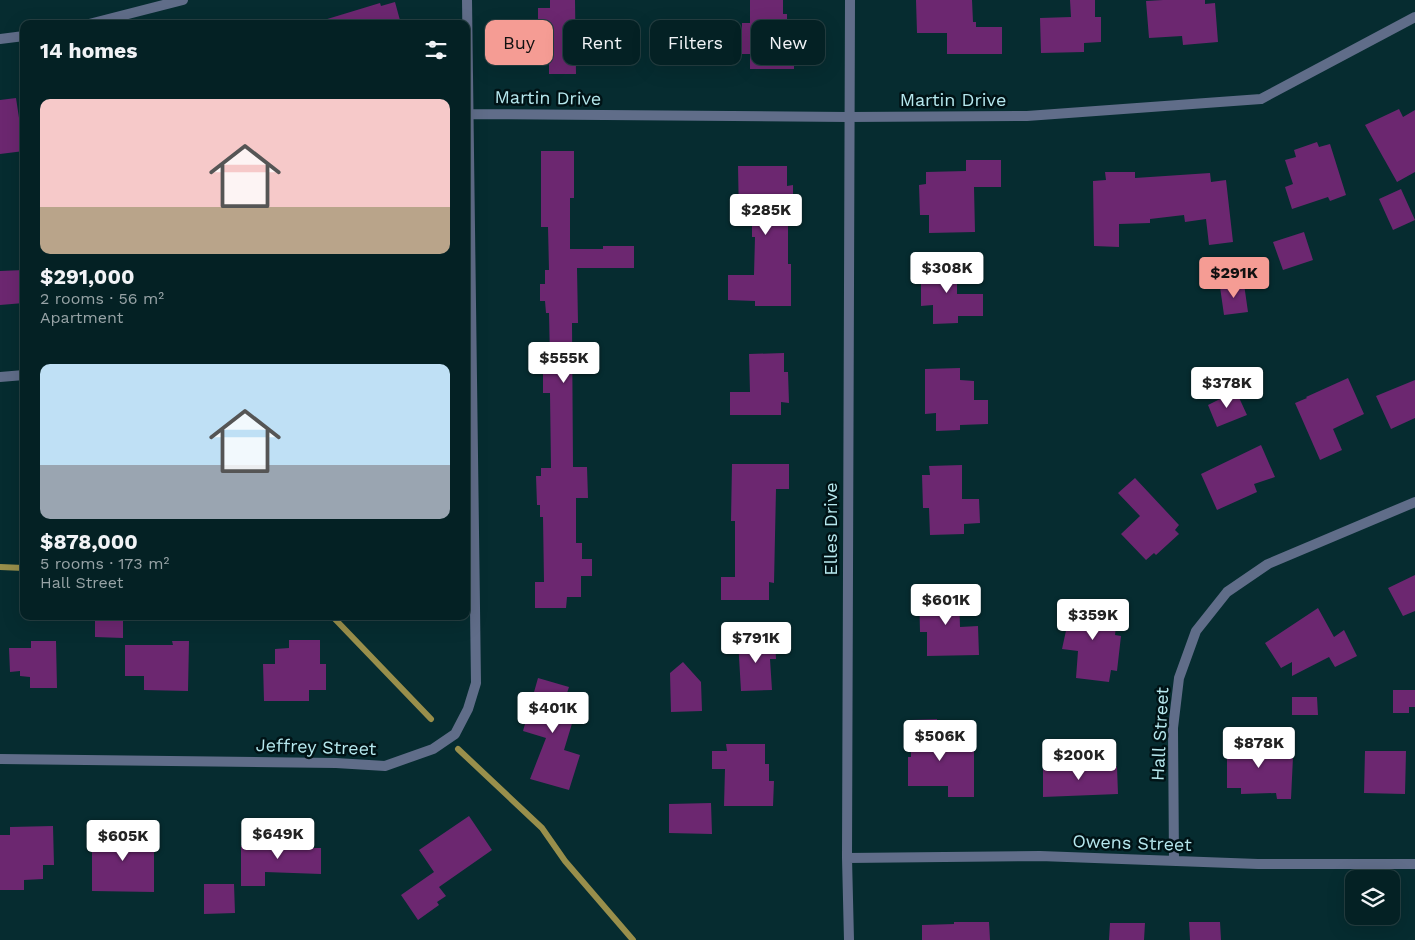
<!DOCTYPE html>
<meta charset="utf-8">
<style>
:root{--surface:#042124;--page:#0d292c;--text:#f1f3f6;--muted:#97a3a6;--line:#253e41;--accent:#f59c94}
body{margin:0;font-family:"Work Sans",sans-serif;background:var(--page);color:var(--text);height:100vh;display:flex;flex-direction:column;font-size:19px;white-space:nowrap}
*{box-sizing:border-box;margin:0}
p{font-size:16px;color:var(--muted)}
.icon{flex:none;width:28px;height:28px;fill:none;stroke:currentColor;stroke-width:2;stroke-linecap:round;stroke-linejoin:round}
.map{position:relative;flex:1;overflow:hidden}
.details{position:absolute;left:20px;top:20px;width:450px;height:600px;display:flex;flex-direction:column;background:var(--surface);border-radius:10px;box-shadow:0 5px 20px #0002,0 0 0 1px var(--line)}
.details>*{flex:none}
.top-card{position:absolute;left:485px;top:20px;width:475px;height:45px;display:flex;gap:10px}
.fabs{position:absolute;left:1345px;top:870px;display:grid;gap:10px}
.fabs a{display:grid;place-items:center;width:55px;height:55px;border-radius:10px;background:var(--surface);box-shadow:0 5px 20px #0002,0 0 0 1px var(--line);font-size:25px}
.price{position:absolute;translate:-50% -42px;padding:0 11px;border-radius:5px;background:#fff;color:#222;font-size:16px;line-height:32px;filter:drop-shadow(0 1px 2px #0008)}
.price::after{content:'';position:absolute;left:50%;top:30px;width:15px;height:11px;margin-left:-8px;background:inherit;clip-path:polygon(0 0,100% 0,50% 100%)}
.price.current{background:var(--accent);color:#111}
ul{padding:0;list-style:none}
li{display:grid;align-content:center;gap:10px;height:265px;padding:0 20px}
li span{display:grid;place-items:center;height:155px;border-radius:10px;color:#555}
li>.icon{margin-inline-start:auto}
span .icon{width:90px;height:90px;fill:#fffc;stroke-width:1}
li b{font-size:21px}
h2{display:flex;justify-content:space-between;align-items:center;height:60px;padding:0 20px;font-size:21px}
.pill{padding:0 18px;border-radius:10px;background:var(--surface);box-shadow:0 5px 20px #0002,0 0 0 1px var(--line);font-size:18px;line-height:45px}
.pill.current{background:var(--accent);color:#111}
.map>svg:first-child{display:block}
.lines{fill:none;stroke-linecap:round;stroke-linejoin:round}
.stream{stroke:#998f4b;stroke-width:6}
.building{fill:#6c2770}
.street{stroke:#606d89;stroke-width:10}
.labels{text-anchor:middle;stroke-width:5;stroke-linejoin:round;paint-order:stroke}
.street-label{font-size:18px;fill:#b6e8ee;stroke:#001316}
</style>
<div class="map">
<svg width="1415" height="940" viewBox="0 0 1415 940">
<rect width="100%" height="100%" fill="#062c30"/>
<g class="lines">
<path class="stream" d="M 0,567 L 24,568
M 332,616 L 431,719
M 458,749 L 542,828 L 565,861 L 633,940"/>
</g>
<path class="building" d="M 550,0 L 575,0 L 576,74 L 549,74 L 549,40 L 538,41 L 538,8 L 550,8 Z
M 750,0 L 783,0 L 783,14 L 787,14 L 787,44 L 794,44 L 794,69 L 750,69 L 750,54 L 742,54 L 742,23 L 750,23 Z
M 916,0 L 972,0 L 973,22 L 976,22 L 976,27 L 1002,27 L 1002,54 L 947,54 L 947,33 L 917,33 Z
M 1070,0 L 1095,0 L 1095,17 L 1101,17 L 1101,42 L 1084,43 L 1084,52 L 1041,53 L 1040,18 L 1071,17 Z
M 1163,0 L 1205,0 L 1205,4 L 1215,3 L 1218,42 L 1183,45 L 1182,36 L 1149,38 L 1146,1 Z
M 395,2 L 401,24 L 324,24 L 324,20 L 380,3 L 381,6 Z
M 16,98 L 24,151 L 0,154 L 0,100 Z
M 1399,109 L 1403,117 L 1415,110 L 1415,172 L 1397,182 L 1365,125 Z
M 1317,142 L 1319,147 L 1330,144 L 1346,195 L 1330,201 L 1328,197 L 1292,209 L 1285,187 L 1293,184 L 1285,160 L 1296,157 L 1294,150 Z
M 541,151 L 574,151 L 574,198 L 570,198 L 570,249 L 603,249 L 603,246 L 634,246 L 634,268 L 577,268 L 578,323 L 572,323 L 573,467 L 587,467 L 588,498 L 576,498 L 576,543 L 582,543 L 582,559 L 592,559 L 592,576 L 581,576 L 581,597 L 567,597 L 566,608 L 535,608 L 535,582 L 544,582 L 543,517 L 540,517 L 540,505 L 537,505 L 536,476 L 541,476 L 541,468 L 551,468 L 550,393 L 543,393 L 543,360 L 550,360 L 549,313 L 546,313 L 545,301 L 540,301 L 540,284 L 545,284 L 545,270 L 549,270 L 548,227 L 541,227 Z
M 966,160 L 1001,160 L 1001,187 L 974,187 L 975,232 L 929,233 L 929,215 L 920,215 L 919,185 L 926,184 L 926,172 L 966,171 Z
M 738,166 L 787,166 L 787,186 L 793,185 L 793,219 L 788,219 L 788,264 L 791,264 L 791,306 L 755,306 L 755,301 L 728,300 L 728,275 L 754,275 L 755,237 L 752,237 L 752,218 L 739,218 Z
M 1105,172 L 1135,172 L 1135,178 L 1210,173 L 1211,182 L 1226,180 L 1233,242 L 1209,245 L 1206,219 L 1185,222 L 1184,215 L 1150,219 L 1150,223 L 1119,224 L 1119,247 L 1094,246 L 1093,181 L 1106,180 Z
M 1401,189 L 1415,220 L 1393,230 L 1379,199 Z
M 1304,232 L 1313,260 L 1283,270 L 1273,242 Z
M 957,263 L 957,294 L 983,294 L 983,316 L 958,316 L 958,323 L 933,324 L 933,305 L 921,306 L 921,264 Z
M 24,270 L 24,303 L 0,305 L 0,271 Z
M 1244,284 L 1248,312 L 1224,315 L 1220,287 Z
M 784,353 L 784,372 L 788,372 L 789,403 L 781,402 L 781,415 L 730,415 L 730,392 L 750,392 L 749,354 Z
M 960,368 L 960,380 L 974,381 L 974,400 L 988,400 L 988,424 L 960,425 L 960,430 L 936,431 L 936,413 L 925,414 L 925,369 Z
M 1348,378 L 1364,414 L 1333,429 L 1342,450 L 1320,460 L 1295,403 L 1307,398 L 1306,397 Z
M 1415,380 L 1415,418 L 1391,429 L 1376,396 Z
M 1236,391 L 1247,415 L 1217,427 L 1208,405 Z
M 1261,445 L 1275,477 L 1254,484 L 1257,492 L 1217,510 L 1201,474 Z
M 732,464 L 789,464 L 789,489 L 776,489 L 774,583 L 769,582 L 769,600 L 721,600 L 721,577 L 735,577 L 735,521 L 731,521 Z
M 962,465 L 962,499 L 979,499 L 980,523 L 964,524 L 964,534 L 930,535 L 929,508 L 923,508 L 922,475 L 930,475 L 929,466 Z
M 1135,478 L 1179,525 L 1175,530 L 1179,534 L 1156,555 L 1154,553 L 1146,560 L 1121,534 L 1140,516 L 1118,493 Z
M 1415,575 L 1415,611 L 1403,616 L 1388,588 Z
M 959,591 L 960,627 L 978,626 L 979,655 L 927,656 L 927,632 L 920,632 L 919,592 Z
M 1072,603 L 1118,610 L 1115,635 L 1121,636 L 1117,671 L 1111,670 L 1109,682 L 1076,678 L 1078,651 L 1062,649 Z
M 1318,608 L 1334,637 L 1344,630 L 1357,656 L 1335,667 L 1329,657 L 1292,676 L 1292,662 L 1281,668 L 1265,643 Z
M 95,616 L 123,616 L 123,638 L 95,637 Z
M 775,638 L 776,659 L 770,659 L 772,690 L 741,691 L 738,640 Z
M 289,640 L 320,640 L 320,664 L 326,664 L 326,690 L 309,690 L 309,701 L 264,701 L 263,664 L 275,664 L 275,649 L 289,648 Z
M 31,641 L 56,641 L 57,688 L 30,688 L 30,677 L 20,676 L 20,671 L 10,672 L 9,648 L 31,648 Z
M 172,641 L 189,641 L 188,691 L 144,690 L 144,676 L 125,676 L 125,645 L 173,645 Z
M 683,662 L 701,682 L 702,711 L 671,712 L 670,673 Z
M 538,678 L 569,687 L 567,693 L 571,694 L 568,704 L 577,707 L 564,750 L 580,755 L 569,790 L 530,779 L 546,738 L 523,731 Z
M 1393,690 L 1415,690 L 1415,707 L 1409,707 L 1409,713 L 1393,713 Z
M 1292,697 L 1317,697 L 1318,715 L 1292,715 Z
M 937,719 L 937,745 L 974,745 L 974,797 L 948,797 L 948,786 L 908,786 L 908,757 L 911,757 L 911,720 Z
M 1227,739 L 1251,739 L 1251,744 L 1281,744 L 1281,757 L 1293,757 L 1291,799 L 1277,799 L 1276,793 L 1241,794 L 1241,788 L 1227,788 Z
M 726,744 L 765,744 L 765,764 L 769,764 L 769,781 L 774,781 L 773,806 L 724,806 L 725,769 L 712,769 L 712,751 L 727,751 Z
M 1365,751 L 1406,751 L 1405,794 L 1364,793 Z
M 1043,766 L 1093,766 L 1093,768 L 1117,767 L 1118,794 L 1043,797 Z
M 711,803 L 712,834 L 669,833 L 669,804 Z
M 469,816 L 492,850 L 439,887 L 446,896 L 437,902 L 439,905 L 418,920 L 401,895 L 434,872 L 419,850 Z
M 53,826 L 54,865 L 43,865 L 43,879 L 24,880 L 24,890 L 0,890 L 0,835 L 10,835 L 10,827 Z
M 114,828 L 136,828 L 136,834 L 154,834 L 154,892 L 92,891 L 92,833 L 114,834 Z
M 265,836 L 296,837 L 296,842 L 312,842 L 312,848 L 321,848 L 321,874 L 265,872 L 265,886 L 241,886 L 241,846 L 264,847 Z
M 204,884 L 234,884 L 235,913 L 204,914 Z
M 954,922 L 989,922 L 990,940 L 922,940 L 922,925 L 954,924 Z
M 1189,922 L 1220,922 L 1221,940 L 1190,940 Z
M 1110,923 L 1145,923 L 1144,940 L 1109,940 Z"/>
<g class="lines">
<path class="street" d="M 89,24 L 183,0
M 0,39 L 24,36
M 469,114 L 848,117 L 1027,116 L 1261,99 L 1415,17
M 0,377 L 24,375
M 0,759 L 336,763 L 385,766 L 433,749 L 455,734 L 468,709 L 476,683 L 467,0
M 847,858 L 1040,856 L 1258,864 L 1415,864
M 1174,861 L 1173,728 L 1179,678 L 1196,631 L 1227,592 L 1268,564 L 1415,502
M 849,940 L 847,858 L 850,0"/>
</g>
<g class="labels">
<g class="street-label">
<text transform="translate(548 98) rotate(1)" y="6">Martin Drive</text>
<text x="953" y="106">Martin Drive</text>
<text transform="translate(831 529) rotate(-90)" y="6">Elles Drive</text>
<text transform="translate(1160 734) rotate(-87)" y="6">Hall Street</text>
<text transform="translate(316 747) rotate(2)" y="6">Jeffrey Street</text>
<text transform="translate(1132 843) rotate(2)" y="6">Owens Street</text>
</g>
</g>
</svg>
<div class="fabs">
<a><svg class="icon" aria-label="layers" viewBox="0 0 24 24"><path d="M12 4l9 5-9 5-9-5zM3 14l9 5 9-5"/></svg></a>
</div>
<b class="price" style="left:766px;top:236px">$285K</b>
<b class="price" style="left:947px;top:294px">$308K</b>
<b class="price current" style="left:1234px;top:299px">$291K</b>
<b class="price" style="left:564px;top:384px">$555K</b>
<b class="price" style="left:1227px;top:409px">$378K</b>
<b class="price" style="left:946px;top:626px">$601K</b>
<b class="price" style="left:1093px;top:641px">$359K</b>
<b class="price" style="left:756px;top:664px">$791K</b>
<b class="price" style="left:553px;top:734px">$401K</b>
<b class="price" style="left:940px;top:762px">$506K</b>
<b class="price" style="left:1259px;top:769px">$878K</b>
<b class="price" style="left:1079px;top:781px">$200K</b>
<b class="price" style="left:278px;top:860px">$649K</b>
<b class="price" style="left:123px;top:862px">$605K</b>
<div class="top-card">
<a class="pill current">Buy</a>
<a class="pill">Rent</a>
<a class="pill">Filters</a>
<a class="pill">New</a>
</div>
<section class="details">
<h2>14 homes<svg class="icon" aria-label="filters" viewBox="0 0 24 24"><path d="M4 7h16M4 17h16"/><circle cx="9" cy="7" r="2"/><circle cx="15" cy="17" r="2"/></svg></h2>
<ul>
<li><span style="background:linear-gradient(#f6c9c9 70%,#b9a48a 0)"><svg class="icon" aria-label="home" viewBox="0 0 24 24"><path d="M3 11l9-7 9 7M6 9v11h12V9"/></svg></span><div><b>$291,000</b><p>2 rooms · 56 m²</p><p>Apartment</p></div></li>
<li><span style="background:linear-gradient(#bfe0f5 65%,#9aa5b1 0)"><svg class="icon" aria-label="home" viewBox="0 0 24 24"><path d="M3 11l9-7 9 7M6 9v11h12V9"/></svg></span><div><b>$878,000</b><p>5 rooms · 173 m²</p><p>Hall Street</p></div></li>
</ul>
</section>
</div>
